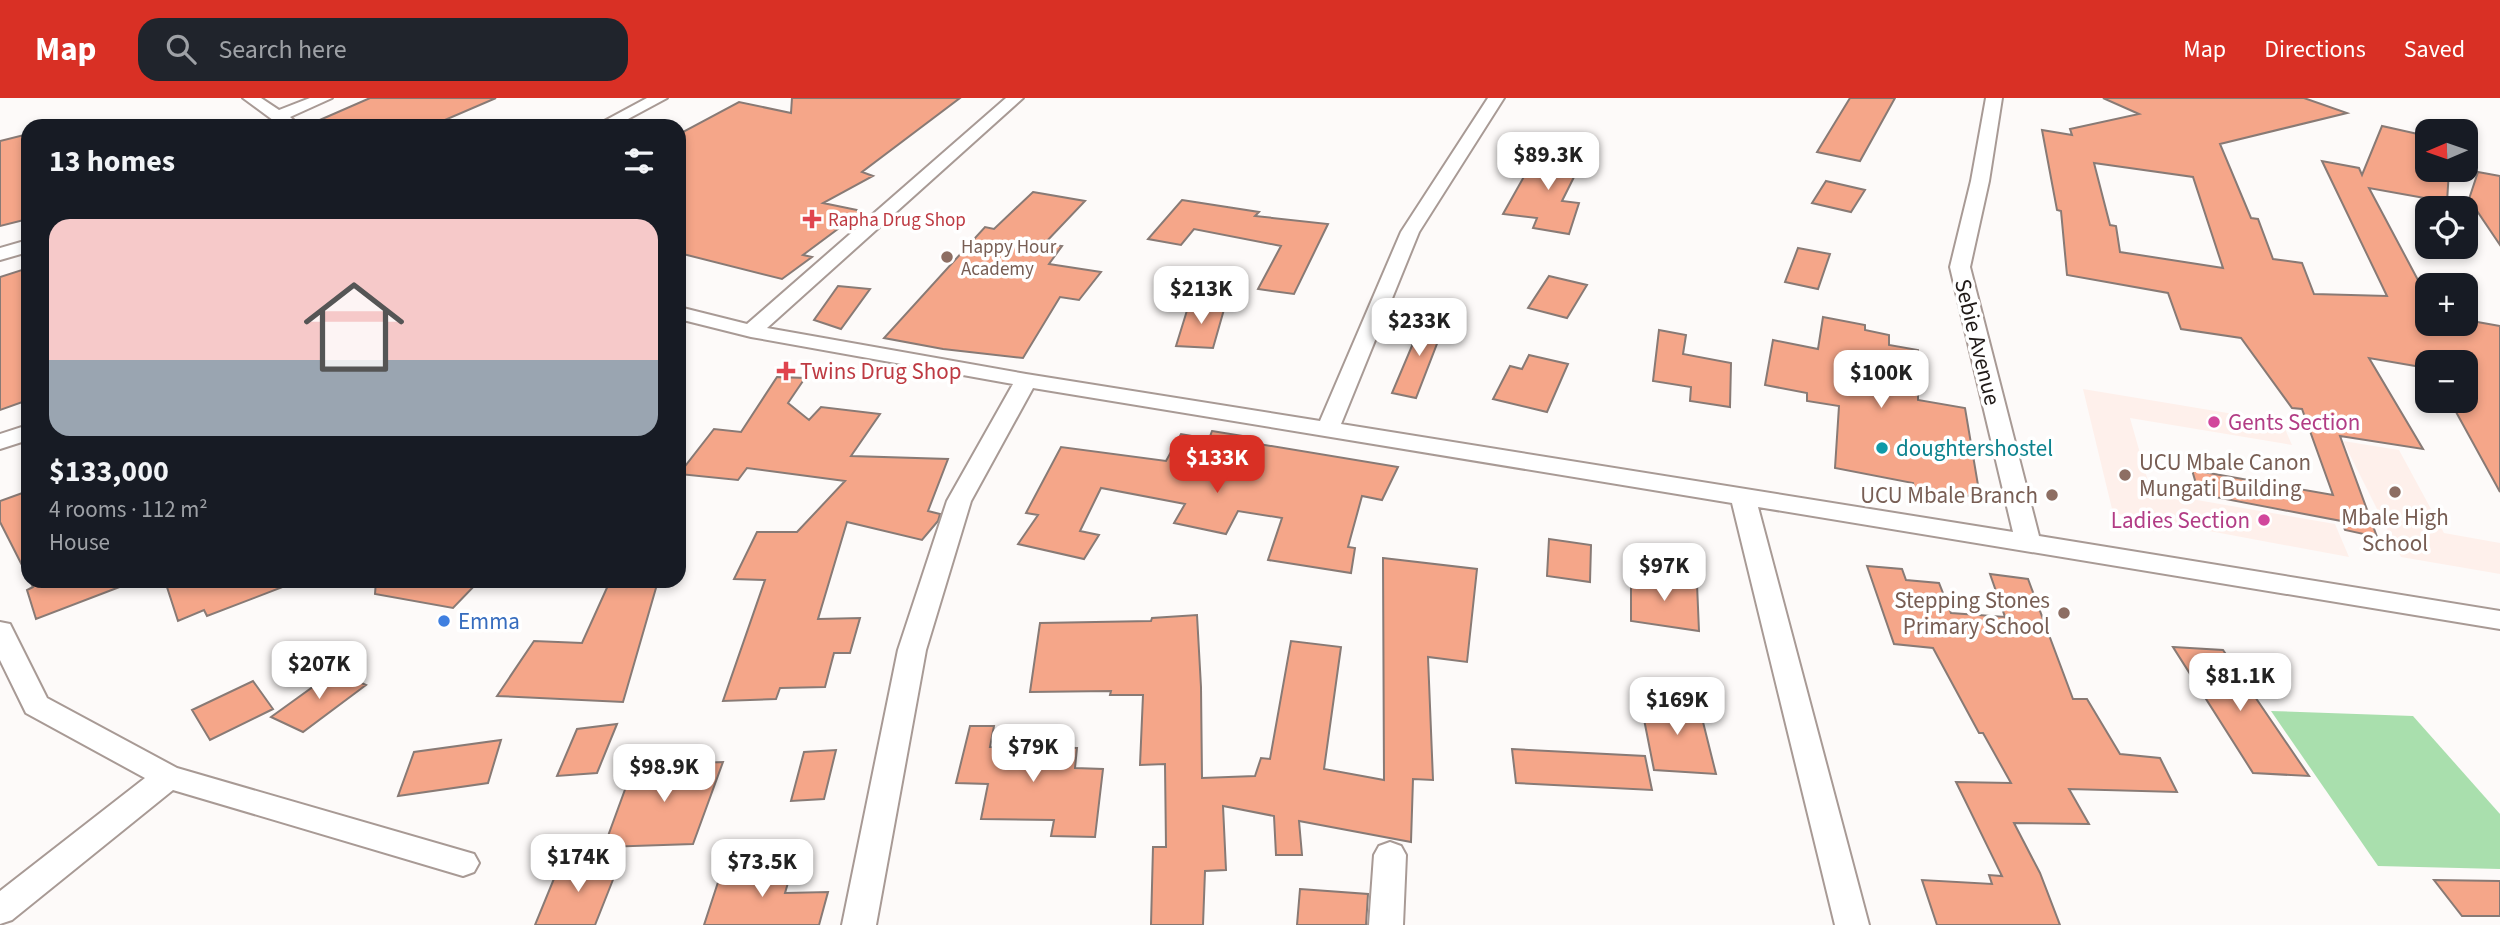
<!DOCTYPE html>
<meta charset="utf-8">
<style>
:root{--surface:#171b24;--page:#20242c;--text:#f1f3f6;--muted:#9ea1a6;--line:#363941;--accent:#d93025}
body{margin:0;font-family:"Source Sans 3",sans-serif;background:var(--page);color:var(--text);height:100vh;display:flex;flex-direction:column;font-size:26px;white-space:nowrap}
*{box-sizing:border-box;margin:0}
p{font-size:23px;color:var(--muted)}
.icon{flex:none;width:38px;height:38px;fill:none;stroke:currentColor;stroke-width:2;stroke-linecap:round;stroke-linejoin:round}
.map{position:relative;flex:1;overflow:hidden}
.side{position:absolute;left:21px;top:21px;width:665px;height:469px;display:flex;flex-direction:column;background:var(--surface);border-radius:21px;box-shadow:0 4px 10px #0003}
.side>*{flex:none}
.needle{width:46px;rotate:268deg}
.buttons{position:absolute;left:2415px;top:21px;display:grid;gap:14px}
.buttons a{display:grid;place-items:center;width:63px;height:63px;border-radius:14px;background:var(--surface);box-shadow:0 4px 10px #0003;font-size:35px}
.price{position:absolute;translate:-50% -60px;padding:0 16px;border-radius:14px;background:#fff;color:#222;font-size:23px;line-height:46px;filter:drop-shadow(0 2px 4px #0008)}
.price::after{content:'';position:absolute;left:50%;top:42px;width:21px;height:16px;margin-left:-10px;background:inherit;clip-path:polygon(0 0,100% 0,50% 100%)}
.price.selected{background:var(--accent);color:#fff}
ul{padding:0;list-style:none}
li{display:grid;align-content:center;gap:14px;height:371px;padding:0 28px}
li+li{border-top:2px solid var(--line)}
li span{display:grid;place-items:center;height:217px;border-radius:21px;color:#555}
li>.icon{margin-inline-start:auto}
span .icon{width:126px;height:126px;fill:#fffc;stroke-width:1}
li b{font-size:30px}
h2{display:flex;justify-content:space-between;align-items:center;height:84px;padding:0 28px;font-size:30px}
header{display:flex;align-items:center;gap:42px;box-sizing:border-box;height:98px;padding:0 35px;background:var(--accent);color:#fff}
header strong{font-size:33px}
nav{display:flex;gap:38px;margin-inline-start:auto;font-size:24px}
.search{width:490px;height:63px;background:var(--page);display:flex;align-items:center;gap:18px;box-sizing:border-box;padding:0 24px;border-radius:21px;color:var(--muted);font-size:26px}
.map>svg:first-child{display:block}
.built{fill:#fef0eb}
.green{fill:#a9dfad}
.building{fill:#f5a689;stroke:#887a75;stroke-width:2;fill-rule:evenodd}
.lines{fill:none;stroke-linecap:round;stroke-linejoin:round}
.street-casing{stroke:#a89a95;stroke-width:4}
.street{fill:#fff;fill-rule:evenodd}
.health-dot{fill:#e0444e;stroke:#fff;stroke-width:2.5}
.education-dot{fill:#8d6e63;stroke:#fff;stroke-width:2.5}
.hotel-dot{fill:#d1479c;stroke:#fff;stroke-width:2.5}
.culture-dot{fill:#0f9aa8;stroke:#fff;stroke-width:2.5}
.shop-dot{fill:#3f7fe0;stroke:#fff;stroke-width:2.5}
.labels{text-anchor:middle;stroke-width:7;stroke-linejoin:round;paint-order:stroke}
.far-health-label{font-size:19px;fill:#be3a42;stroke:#fff;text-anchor:start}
.far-education-label{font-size:19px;fill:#785e54;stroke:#fff;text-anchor:start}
.street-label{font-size:23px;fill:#201a18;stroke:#fff}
.health-label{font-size:23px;fill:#be3a42;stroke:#fff;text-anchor:start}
.hotel-label{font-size:23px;fill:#b23c85;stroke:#fff;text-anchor:start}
.culture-label{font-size:23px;fill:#0d838f;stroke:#fff;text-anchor:start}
.education-label{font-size:23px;fill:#785e54;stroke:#fff;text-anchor:end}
.shop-label{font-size:23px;fill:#366cbe;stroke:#fff;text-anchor:start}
</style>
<header>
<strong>Map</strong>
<div class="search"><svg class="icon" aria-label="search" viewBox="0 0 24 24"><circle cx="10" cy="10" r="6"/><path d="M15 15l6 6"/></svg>Search here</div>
<nav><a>Map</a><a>Directions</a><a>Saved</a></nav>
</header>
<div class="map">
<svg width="2500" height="827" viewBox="0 0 2500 827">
<rect width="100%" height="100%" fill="#fdfaf9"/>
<path class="built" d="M 2083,291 L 2282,324 L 2292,347 L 2130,320 L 2151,394 L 2335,426 L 2349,459 L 2113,415 Z
M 2343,343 L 2399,352 L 2444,435 L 2500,445 L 2500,476 L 2401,459 Z"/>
<path class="green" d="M 2271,613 L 2413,618 L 2500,716 L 2500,771 L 2378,768 Z"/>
<path class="building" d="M 370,0 L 496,0 L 431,28 L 306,28 Z
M 792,0 L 960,0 L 862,74 L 873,78 L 823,105 L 862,113 L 803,157 L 812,159 L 782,181 L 679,155 L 679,36 L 739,4 L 791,15 Z
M 1850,0 L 1895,0 L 1860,63 L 1817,54 Z
M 2103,0 L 2304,0 L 2347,15 L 2220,46 L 2251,120 L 2258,121 L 2273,161 L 2302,165 L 2314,196 L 2387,198 L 2322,63 L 2359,70 L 2362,77 L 2382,28 L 2427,38 L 2427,72 L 2449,72 L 2447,104 L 2369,90 L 2427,199 L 2427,226 L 2466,226 L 2466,222 L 2500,228 L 2500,394 L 2450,303 L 2466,303 L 2466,264 L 2427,264 L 2427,270 L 2369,260 L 2423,351 L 2340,338 L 2377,439 L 2345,432 L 2341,423 L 2199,396 L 2192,372 L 2333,397 L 2302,311 L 2292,310 L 2241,240 L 2181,231 L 2168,195 L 2067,177 L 2061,113 L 2057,112 L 2042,32 L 2072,37 L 2070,31 L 2139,16 ZM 2094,65 L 2193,79 L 2223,170 L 2120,154 L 2116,128 L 2110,127 Z
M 28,36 L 28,121 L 0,128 L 0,43 Z
M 1557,50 L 1586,55 L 1562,103 L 1579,105 L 1569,136 L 1533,130 L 1537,120 L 1503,116 L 1535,59 L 1551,62 Z
M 2478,74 L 2500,78 L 2500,147 L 2469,101 Z
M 1826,83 L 1865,92 L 1851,114 L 1812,105 Z
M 1033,94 L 1085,103 L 1044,146 L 1062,148 L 1049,166 L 1101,174 L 1079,202 L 1060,199 L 1023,260 L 943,251 L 884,240 L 985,129 L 994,131 Z
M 1182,102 L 1259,114 L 1255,118 L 1328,126 L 1294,196 L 1258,191 L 1281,148 L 1194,131 L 1181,147 L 1148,141 Z
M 1798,150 L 1830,156 L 1818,191 L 1785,184 Z
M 28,170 L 28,302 L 0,312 L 0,179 Z
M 1549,178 L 1587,187 L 1567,220 L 1528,210 Z
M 838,188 L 870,191 L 841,231 L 814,222 Z
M 1189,206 L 1225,208 L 1213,250 L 1176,248 Z
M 1425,217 L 1445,225 L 1416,300 L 1392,295 Z
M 1823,219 L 1865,227 L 1865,232 L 1889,237 L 1889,247 L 1918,252 L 1918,302 L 1965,310 L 1979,393 L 1948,407 L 1916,401 L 1913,385 L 1835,370 L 1839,308 L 1807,303 L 1807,295 L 1765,287 L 1773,242 L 1818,251 Z
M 1659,232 L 1686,237 L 1683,256 L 1731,265 L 1730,309 L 1690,303 L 1691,289 L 1653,283 Z
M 1529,257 L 1568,266 L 1547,314 L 1493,301 L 1510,268 L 1522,271 Z
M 777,279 L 805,280 L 788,305 L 809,322 L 821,309 L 880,316 L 851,358 L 948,361 L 928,413 L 940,416 L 938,423 L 922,442 L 847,424 L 818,521 L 860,520 L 850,555 L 834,555 L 825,589 L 780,590 L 776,601 L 723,603 L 765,482 L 734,481 L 757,434 L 797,434 L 845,383 L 747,370 L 738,382 L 679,376 L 714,331 L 741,334 Z
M 1212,333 L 1249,339 L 1247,344 L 1398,369 L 1382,402 L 1362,398 L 1348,449 L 1355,450 L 1351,475 L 1268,462 L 1282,420 L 1238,413 L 1226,436 L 1174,425 L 1185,406 L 1101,390 L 1080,433 L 1099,437 L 1084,461 L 1018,446 L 1038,417 L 1026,415 L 1061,349 L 1166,363 L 1181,336 L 1209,341 Z
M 28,393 L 28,479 L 0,424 L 0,403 Z
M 1549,441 L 1591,447 L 1590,484 L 1547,478 Z
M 1383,460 L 1477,471 L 1467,564 L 1428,559 L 1433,682 L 1413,681 L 1411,744 L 1299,723 L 1302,757 L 1276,757 L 1274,718 L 1223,708 L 1226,772 L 1205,773 L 1203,827 L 1151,827 L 1153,749 L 1166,749 L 1165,666 L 1140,667 L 1143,597 L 1110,597 L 1111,593 L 1030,594 L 1040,525 L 1151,523 L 1152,520 L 1197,517 L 1201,589 L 1202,680 L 1255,678 L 1261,660 L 1270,661 L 1291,543 L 1341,549 L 1324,671 L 1384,682 Z
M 1867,468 L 1902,471 L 1906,482 L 1939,485 L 1951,515 L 2005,519 L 1990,476 L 2028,481 L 2073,601 L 2087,601 L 2120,656 L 2160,660 L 2177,694 L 2069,691 L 2089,726 L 2014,725 L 2040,775 L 2060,827 L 1937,827 L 1922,782 L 1992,786 L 1989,777 L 2002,778 L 1956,684 L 2011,685 L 1983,635 L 1979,635 L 1933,550 L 1894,546 Z
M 1631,476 L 1697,486 L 1699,533 L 1631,523 Z
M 30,483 L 130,483 L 130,485 L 36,521 L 27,492 L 33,489 Z
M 165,483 L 292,483 L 293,485 L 207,518 L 204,512 L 178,523 Z
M 376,483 L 479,483 L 453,510 L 375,496 Z
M 610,483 L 658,483 L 623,604 L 497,598 L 534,543 L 582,545 Z
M 2173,549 L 2223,552 L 2309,678 L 2253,675 Z
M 335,573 L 366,587 L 303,634 L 271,619 Z
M 253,583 L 273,611 L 210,642 L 192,612 Z
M 1640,601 L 1698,604 L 1716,676 L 1654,672 Z
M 617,626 L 597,675 L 557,678 L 577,631 Z
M 970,628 L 994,628 L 990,649 L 1077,650 L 1075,670 L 1103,671 L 1095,739 L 1051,738 L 1054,722 L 981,721 L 988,686 L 956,685 Z
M 501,642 L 488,685 L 398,698 L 414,654 Z
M 1512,651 L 1645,658 L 1652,692 L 1516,685 Z
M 836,652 L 824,701 L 791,703 L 804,654 Z
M 723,664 L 693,746 L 604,749 L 634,667 Z
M 620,764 L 595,827 L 535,827 L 560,766 Z
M 793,768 L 785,795 L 828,794 L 819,827 L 704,827 L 723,769 Z
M 2434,782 L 2500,783 L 2500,818 L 2462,818 Z
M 1300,791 L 1368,796 L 1366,827 L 1297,827 Z"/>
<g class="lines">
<defs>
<path id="street" d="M 243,0 L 261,0 L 279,12 L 310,0 L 332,0 L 290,19 L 300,28 L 281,28 Z
M 647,0 L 667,0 L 615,28 L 595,28 Z
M 1006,0 L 1023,0 L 767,230 L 1026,276 L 1320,323 L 1401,134 L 1488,0 L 1504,0 L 1419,134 L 1341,326 L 2013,434 L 1950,169 L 1971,83 L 1986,0 L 2002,0 L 1989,83 L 1970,169 L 2039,438 L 2500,513 L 2500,531 L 1758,409 L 1869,827 L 1835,827 L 1732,405 L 1033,290 L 971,403 L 926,552 L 876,827 L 842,827 L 898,552 L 947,403 L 1013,286 L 751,239 L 679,221 L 679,209 L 747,226 Z
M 28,142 L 28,154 L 0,162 L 0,150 Z
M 28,327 L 28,342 L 0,351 L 0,336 Z
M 0,524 L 10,526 L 47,600 L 177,670 L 474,756 L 479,765 L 474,774 L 463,778 L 173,692 L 12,822 L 0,826 L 0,793 L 145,680 L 26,615 L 0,562 Z
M 1390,744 L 1401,748 L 1406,757 L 1403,827 L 1369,827 L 1374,757 L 1379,748 Z"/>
</defs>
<use href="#street" class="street-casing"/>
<use href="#street" class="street"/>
</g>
<g class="health-dot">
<path d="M808.5 110.5h7v7h7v7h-7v7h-7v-7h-7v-7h7z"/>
<path d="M782.5 262.5h7v7h7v7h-7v7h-7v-7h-7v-7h7z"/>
</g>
<g class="education-dot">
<circle cx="947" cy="159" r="7"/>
<circle cx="2125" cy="377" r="7"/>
<circle cx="2395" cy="394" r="7"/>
<circle cx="2052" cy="397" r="7"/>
<circle cx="2064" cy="515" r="7"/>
</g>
<g class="hotel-dot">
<circle cx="2214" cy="324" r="7"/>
<circle cx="2264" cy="422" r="7"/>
</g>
<circle class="culture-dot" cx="1882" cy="350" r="7"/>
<circle class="shop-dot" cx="444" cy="523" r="7"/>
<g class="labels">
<g class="far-health-label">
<text x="828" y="128">Rapha Drug Shop</text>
</g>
<g class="far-education-label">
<text x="961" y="155">Happy Hour<tspan x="961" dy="22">Academy</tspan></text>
</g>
<g class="street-label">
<text transform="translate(1978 244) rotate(76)" y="8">Sebie Avenue</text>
</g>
<g class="health-label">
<text x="800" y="281">Twins Drug Shop</text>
</g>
<g class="hotel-label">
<text x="2228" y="332">Gents Section</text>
<text x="2250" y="430" text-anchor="end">Ladies Section</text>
</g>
<g class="culture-label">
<text x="1896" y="358">doughtershostel</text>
</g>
<g class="education-label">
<text x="2139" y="372" text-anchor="start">UCU Mbale Canon<tspan x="2139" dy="26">Mungati Building</tspan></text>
<text x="2038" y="405">UCU Mbale Branch</text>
<text x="2395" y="427" text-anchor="middle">Mbale High<tspan x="2395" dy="26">School</tspan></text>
<text x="2050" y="510">Stepping Stones<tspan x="2050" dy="26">Primary School</tspan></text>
</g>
<g class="shop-label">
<text x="458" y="531">Emma</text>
</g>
</g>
</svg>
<div class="buttons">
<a><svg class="needle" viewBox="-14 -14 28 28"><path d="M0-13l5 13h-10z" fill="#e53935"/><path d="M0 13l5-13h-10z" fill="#9ea1a6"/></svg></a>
<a><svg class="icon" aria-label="locate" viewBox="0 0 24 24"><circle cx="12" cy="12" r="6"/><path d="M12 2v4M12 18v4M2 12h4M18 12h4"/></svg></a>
<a>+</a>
<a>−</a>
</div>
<b class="price" style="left:1548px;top:94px">$89.3K</b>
<b class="price" style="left:1201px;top:228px">$213K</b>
<b class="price" style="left:1419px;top:260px">$233K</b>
<b class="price" style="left:1881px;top:312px">$100K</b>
<b class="price selected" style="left:1217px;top:397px">$133K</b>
<b class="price" style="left:1664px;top:505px">$97K</b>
<b class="price" style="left:319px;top:603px">$207K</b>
<b class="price" style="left:2240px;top:615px">$81.1K</b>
<b class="price" style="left:1677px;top:639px">$169K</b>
<b class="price" style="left:1033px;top:686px">$79K</b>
<b class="price" style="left:664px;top:706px">$98.9K</b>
<b class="price" style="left:578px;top:796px">$174K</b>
<b class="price" style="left:762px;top:801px">$73.5K</b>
<section class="side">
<h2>13 homes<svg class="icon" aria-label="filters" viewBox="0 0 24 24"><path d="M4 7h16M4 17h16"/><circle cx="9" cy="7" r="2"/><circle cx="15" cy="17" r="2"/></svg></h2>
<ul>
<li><span style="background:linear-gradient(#f6c9c9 65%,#9aa5b1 0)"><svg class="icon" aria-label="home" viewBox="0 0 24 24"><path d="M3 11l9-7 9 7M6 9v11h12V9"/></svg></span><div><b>$133,000</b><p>4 rooms · 112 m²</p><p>House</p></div></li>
</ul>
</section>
</div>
